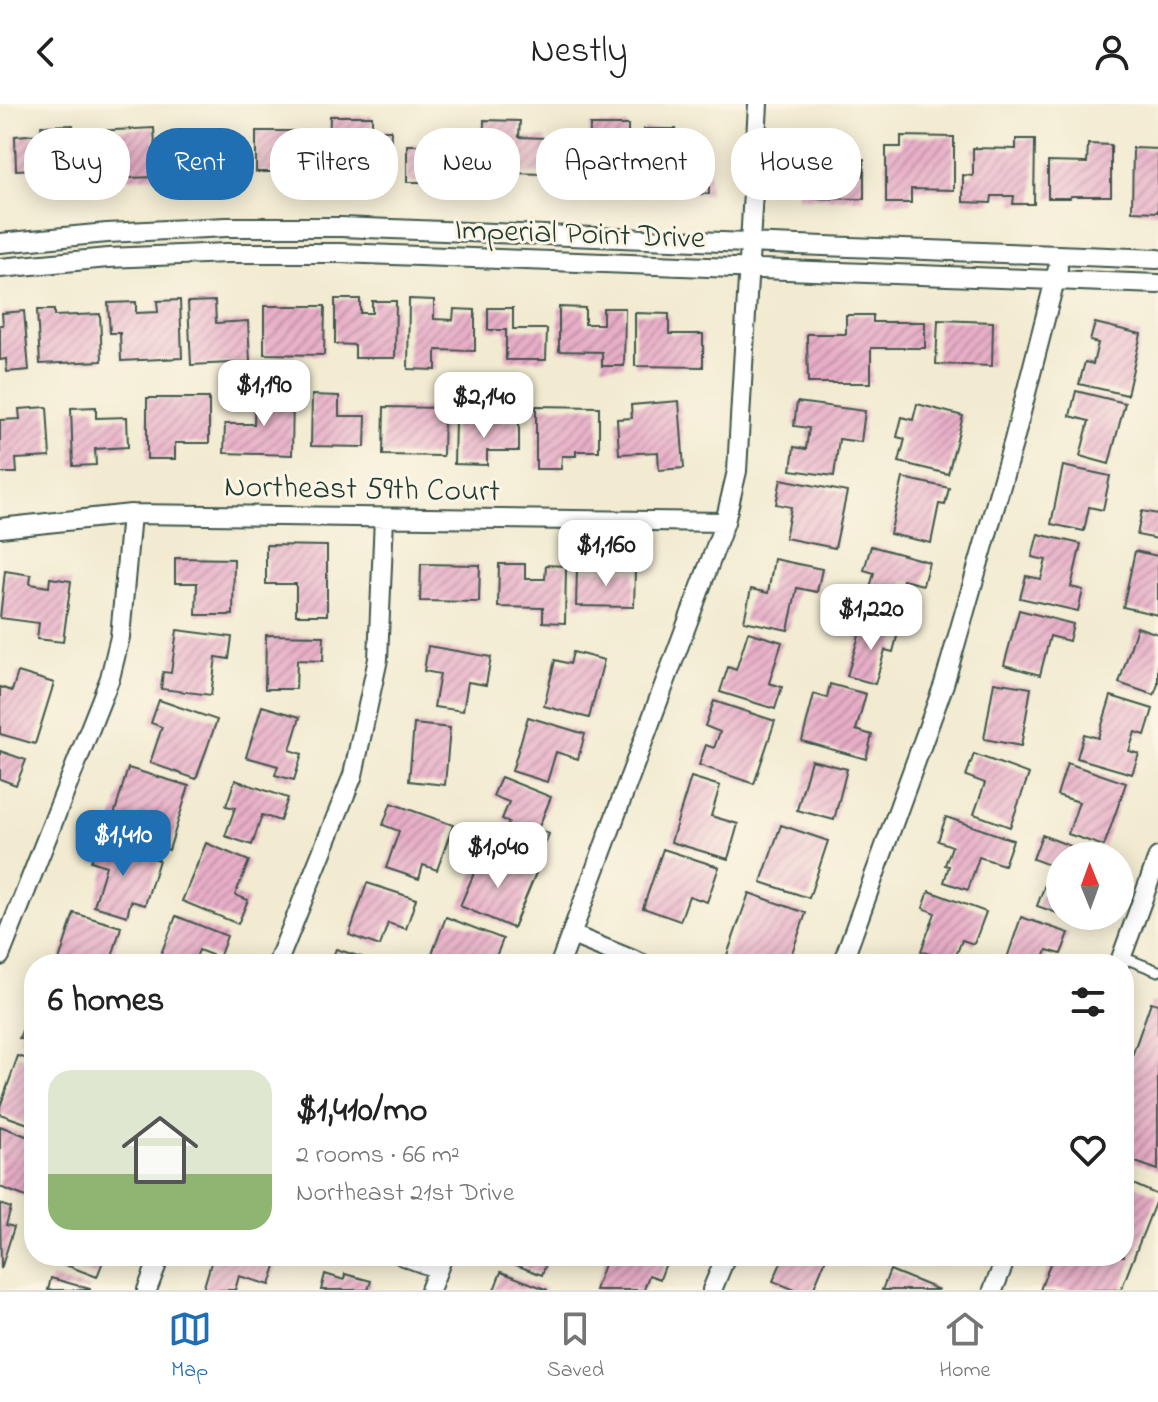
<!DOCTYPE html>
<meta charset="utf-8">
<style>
:root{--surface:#fff;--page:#f6f6f6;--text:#222;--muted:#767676;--line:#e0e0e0;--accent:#1f6fb2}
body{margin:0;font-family:"Indie Flower",sans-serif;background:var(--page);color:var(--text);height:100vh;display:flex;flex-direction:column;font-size:30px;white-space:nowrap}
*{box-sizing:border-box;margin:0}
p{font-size:26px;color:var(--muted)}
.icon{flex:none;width:44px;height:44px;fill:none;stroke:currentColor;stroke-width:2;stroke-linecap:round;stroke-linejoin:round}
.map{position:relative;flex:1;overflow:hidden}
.side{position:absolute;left:24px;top:850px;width:1110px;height:312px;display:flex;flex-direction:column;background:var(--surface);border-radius:32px;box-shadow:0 4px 20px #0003}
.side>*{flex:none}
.hud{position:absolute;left:24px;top:24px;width:1110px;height:72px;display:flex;gap:16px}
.needle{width:52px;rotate:359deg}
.fabs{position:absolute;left:1046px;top:738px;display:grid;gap:16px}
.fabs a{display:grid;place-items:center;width:88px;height:88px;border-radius:50%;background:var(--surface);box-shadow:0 4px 20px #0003;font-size:40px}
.price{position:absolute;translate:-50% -68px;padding:0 18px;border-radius:16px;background:#fff;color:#222;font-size:26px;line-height:52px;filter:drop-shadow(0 2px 4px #0008)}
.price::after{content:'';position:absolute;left:50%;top:48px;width:24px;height:18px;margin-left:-12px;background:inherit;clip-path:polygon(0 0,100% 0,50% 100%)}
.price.current{background:var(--accent);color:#fff}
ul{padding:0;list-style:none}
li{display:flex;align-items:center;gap:24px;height:200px;padding:0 24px}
li span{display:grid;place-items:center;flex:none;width:224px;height:160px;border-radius:24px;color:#555}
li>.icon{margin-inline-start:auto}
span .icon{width:96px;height:96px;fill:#fffc;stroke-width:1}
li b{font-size:34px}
h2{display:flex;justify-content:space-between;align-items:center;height:96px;padding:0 24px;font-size:34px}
.tag{padding:0 28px;border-radius:32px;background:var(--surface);box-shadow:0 4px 20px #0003;font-size:28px;line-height:72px}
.tag.current{background:var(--accent);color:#fff}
header{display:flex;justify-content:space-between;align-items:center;height:104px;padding:0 24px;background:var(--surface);font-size:36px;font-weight:600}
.tab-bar{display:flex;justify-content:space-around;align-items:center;height:112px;border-top:2px solid var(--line);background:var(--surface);font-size:22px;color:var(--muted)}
.tab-bar a{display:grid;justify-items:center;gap:4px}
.tab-bar .current{color:var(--accent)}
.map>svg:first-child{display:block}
.building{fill:url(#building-hatch)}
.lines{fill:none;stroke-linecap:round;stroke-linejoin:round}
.service-casing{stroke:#3f574c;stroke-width:13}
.minor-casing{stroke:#3f574c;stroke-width:22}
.service{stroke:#fff;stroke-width:9}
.minor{stroke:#fff;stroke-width:18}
.labels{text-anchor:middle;stroke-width:6;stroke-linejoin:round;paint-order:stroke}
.street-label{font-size:32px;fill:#1f3d34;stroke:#fcf5e5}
</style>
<header><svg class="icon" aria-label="back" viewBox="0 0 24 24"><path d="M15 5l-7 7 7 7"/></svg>Nestly<svg class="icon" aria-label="person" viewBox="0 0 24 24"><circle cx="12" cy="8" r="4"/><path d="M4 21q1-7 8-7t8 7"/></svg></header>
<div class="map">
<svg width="1158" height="1186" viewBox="0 0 1158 1186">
<defs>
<pattern id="building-hatch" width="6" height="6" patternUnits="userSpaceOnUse" patternTransform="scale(2)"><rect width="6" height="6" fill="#e8aec8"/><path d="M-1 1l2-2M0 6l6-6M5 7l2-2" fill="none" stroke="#bb8fa3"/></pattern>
</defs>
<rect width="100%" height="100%" fill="#fcf5e5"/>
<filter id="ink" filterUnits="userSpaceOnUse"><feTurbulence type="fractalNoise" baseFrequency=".0125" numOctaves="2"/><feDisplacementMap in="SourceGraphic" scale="16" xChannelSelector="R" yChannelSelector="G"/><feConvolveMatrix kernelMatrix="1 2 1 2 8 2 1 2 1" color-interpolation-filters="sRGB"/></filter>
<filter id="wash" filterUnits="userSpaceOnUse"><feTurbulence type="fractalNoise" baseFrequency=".006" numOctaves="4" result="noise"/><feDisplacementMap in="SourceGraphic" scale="32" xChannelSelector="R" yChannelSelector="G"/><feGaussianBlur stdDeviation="1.8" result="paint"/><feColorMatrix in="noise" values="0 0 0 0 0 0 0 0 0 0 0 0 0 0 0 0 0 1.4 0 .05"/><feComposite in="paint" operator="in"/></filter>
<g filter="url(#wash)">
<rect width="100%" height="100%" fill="#f2ebd1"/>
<g id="blocks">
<path class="building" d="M 330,12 L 372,12 L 372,26 L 391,26 L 390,61 L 354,60 L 353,80 L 328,79 Z
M 484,16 L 520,17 L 519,33 L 546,34 L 545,70 L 508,69 L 508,86 L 483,85 Z
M 73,21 L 76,81 L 55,82 L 55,64 L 16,66 L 15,32 L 42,30 L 41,22 Z
M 590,21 L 628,21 L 628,82 L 558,82 L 558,51 L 589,51 Z
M 154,24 L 157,73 L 97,75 L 95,27 Z
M 644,25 L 676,25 L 676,38 L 689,38 L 689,51 L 709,51 L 709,90 L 643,90 Z
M 256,27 L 310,27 L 310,68 L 256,68 Z
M 798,30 L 832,31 L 832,55 L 864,55 L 864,95 L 798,94 Z
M 901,32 L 954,33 L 954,86 L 911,85 L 911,99 L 886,99 L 886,43 L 901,43 Z
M 192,33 L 232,33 L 233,69 L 189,69 L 189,77 L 174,77 L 174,37 L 192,36 Z
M 1016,35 L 1035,35 L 1034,100 L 1013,100 L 1014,92 L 992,92 L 991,99 L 963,98 L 963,71 L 973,72 L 973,44 L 1016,45 Z
M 1088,40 L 1111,41 L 1111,92 L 1071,92 L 1070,94 L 1048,94 L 1048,58 L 1087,59 Z
M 407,41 L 467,41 L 467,78 L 407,78 Z
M 1133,44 L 1158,45 L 1158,108 L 1132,107 Z
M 335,195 L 360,195 L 360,209 L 372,209 L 372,197 L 396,197 L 395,254 L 355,254 L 355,241 L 335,240 Z
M 409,195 L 434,196 L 434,215 L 453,216 L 454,205 L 475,206 L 475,247 L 436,246 L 436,266 L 408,265 Z
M 180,196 L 182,254 L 121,257 L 120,229 L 110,229 L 108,199 L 136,198 L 136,209 L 158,208 L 157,197 Z
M 215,197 L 216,219 L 248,217 L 250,258 L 191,261 L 188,198 Z
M 264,202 L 325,202 L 324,251 L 264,250 Z
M 559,203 L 585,204 L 585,220 L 603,220 L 603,204 L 625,204 L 624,262 L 602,262 L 602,248 L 559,247 Z
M 488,204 L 513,204 L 513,225 L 547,225 L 546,256 L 506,256 L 506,226 L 488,226 Z
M 37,206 L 54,206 L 54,212 L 100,210 L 102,257 L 40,260 Z
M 24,207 L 29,266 L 7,268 L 6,255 L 0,256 L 0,221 L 3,221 L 2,209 Z
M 635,209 L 669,210 L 669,230 L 703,230 L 703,263 L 635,262 Z
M 846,211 L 873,211 L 873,218 L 925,218 L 925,244 L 871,244 L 871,279 L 808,279 L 807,230 L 846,230 Z
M 938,216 L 993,218 L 992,262 L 936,260 Z
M 1095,219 L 1141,230 L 1127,291 L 1079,280 L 1085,258 L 1093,260 L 1098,239 L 1090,237 Z
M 1076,287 L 1125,299 L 1109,360 L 1080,352 L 1089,317 L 1070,312 Z
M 255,289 L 293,290 L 292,351 L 224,349 L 225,320 L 254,320 Z
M 312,291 L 339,292 L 339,312 L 366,312 L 365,343 L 311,342 Z
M 147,294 L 209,294 L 209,339 L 175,339 L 175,355 L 147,355 Z
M 679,297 L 684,364 L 659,366 L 658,348 L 619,350 L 617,315 L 632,314 L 631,301 Z
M 797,298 L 865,307 L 861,338 L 839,335 L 834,372 L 791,366 L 794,343 L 806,345 L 809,324 L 794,322 Z
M 917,300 L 963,312 L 948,370 L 899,358 L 905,335 L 897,333 L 902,313 L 913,316 Z
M 536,302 L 599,303 L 599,347 L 576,347 L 576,352 L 562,352 L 561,365 L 536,365 Z
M 47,303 L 50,353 L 16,355 L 17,369 L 0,369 L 0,316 L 20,315 L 19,305 Z
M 96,303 L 96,314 L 127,313 L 128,343 L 95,345 L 96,361 L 73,362 L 71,304 Z
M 384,303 L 444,304 L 443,352 L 383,351 Z
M 455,316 L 519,317 L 519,347 L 487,347 L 487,361 L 454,360 Z
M 1063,362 L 1110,372 L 1103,406 L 1089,403 L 1084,427 L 1051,420 Z
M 903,374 L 949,384 L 945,401 L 939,400 L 931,439 L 890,430 Z
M 781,375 L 847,388 L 835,444 L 785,434 L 791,403 L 776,400 Z
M 1142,407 L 1158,410 L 1158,435 L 1137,431 Z
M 1038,430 L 1081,440 L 1071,483 L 1083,486 L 1078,507 L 1020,494 L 1026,472 L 1041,475 L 1046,456 L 1032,453 Z
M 266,441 L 327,442 L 327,511 L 296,511 L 296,480 L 266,480 Z
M 871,442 L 929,458 L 923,481 L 903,476 L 894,507 L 866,499 L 874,469 L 864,466 Z
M 1135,447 L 1158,452 L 1158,511 L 1123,503 Z
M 175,454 L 234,455 L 233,511 L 196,511 L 197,479 L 175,479 Z
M 774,455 L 822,465 L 817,488 L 797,484 L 788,526 L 744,517 L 751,485 L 768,489 Z
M 421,460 L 480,461 L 479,498 L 420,497 Z
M 499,460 L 525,460 L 525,475 L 545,475 L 546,461 L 566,462 L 565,519 L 543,518 L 543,504 L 498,503 Z
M 577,465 L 635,466 L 634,503 L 576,502 Z
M 5,467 L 31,471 L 30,480 L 49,483 L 50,474 L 71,477 L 63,538 L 37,535 L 39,519 L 0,514 Z
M 1019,506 L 1073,520 L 1069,537 L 1050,532 L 1040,571 L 1004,561 Z
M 863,518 L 898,529 L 893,548 L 885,546 L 875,580 L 847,572 Z
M 1137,523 L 1158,530 L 1158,580 L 1154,591 L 1119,579 Z
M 177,526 L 232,533 L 229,555 L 216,553 L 211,591 L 161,585 L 163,568 L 171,569 Z
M 748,528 L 782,538 L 769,579 L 782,583 L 775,605 L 720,588 L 728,563 L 736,566 Z
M 266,531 L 324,532 L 323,557 L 297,556 L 296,585 L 265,585 Z
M 428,542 L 491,553 L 486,581 L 468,578 L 463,607 L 434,603 L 440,570 L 424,567 Z
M 573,548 L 604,556 L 589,614 L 544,602 L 555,556 L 570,560 Z
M 18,568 L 54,579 L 35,640 L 0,630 L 0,583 L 12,587 Z
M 994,578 L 1031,584 L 1021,642 L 984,635 Z
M 830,580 L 866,590 L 856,626 L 872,631 L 866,655 L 802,637 L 814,590 L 827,594 Z
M 1111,592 L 1153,605 L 1145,631 L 1135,628 L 1129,647 L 1139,650 L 1132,670 L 1077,654 L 1084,630 L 1098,634 Z
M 159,596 L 217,616 L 196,675 L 150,659 L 162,623 L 151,619 Z
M 714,597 L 775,617 L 754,680 L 699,661 L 706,641 L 714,644 L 720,628 L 705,622 Z
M 262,602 L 300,613 L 290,646 L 302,650 L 294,676 L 275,671 L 278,662 L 246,653 Z
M 528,613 L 585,630 L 578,655 L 556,648 L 547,678 L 512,667 Z
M 414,620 L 450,624 L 445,681 L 409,677 Z
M 0,647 L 26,656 L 16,681 L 0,675 Z
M 974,650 L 1029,670 L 1010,723 L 974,710 L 985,679 L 966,672 Z
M 811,656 L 847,665 L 834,716 L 797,706 Z
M 1067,659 L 1126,679 L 1104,742 L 1068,730 L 1079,698 L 1057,691 Z
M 128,664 L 189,682 L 169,746 L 109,728 Z
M 501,673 L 551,693 L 538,725 L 549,730 L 541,749 L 503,734 L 509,718 L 502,715 L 509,698 L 493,692 Z
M 691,673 L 720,682 L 711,712 L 738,720 L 728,755 L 671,738 Z
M 235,676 L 288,694 L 280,717 L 262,711 L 252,741 L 225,732 L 235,704 L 226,702 Z
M 391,699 L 453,721 L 437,766 L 423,761 L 419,775 L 386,764 L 399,727 L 383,721 Z
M 946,713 L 1013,736 L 1004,761 L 979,753 L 968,786 L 944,778 L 949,762 L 945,761 L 952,742 L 938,737 Z
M 781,721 L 828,737 L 809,794 L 761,778 Z
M 1042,731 L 1096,752 L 1060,752 L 1060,810 L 1037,802 L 1052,762 L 1033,755 Z
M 98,737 L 159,756 L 145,801 L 131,797 L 127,812 L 94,802 L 106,762 L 91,757 Z
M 206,739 L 249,757 L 235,791 L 248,796 L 238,820 L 182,797 Z
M 663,745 L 719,763 L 707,798 L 689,792 L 680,817 L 643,804 Z
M 483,748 L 536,769 L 513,824 L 460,802 Z
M 367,779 L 416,795 L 406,825 L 388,819 L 380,842 L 349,831 Z
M 929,787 L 986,808 L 974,840 L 962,836 L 953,859 L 921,847 L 935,809 L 923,804 Z
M 749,789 L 806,809 L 788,860 L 742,860 L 726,854 Z
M 74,809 L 121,823 L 110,860 L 58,860 Z
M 176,812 L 227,832 L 219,854 L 199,846 L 193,860 L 157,860 Z
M 446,813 L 503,835 L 493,860 L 444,860 L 430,855 Z
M 1021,813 L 1069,829 L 1061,850 L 1047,846 L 1042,860 L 1005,860 Z
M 336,845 L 380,859 L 380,860 L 330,860 Z
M 1151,898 L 1158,900 L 1158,1066 L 1124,1054 L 1124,975 Z
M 27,915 L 34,917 L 34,940 L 19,934 Z
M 18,952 L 34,957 L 34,1022 L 0,1010 L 0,1003 Z
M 0,1022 L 34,1035 L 34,1096 L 0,1083 Z
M 1124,1076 L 1158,1091 L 1121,1186 L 1040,1186 L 1053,1152 L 1124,1152 Z
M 0,1100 L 11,1104 L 6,1121 L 14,1123 L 1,1165 Z
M 42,1152 L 105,1152 L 97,1173 Z
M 213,1152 L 279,1152 L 270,1181 L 239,1172 L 235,1186 L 203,1186 Z
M 516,1152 L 549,1152 L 542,1171 L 513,1160 Z
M 607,1152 L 646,1152 L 666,1159 L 660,1175 L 649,1171 L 644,1186 L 595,1186 Z
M 784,1152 L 827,1152 L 813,1186 L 795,1186 L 773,1177 Z
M 889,1152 L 924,1152 L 921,1162 Z
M 890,1166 L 939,1186 L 882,1186 Z
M 501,1168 L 548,1186 L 494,1186 Z
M 325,1170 L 344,1176 L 345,1170 L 371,1177 L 368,1186 L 321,1186 Z
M 51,1174 L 90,1185 L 90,1186 L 48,1186 Z"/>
</g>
</g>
<g filter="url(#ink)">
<use href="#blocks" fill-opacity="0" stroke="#3f574c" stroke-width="2"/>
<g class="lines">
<defs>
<path id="service" d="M 1122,853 L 1158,867"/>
<path id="minor" d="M 0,139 L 107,129 L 226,123 L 341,123 L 1158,155
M 0,164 L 108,154 L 227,149 L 340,149 L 1158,180
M 0,424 L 131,410 L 725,418
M 572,831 L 643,860
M 0,852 L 110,574 L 120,533 L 131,410
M 277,860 L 353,671 L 378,555 L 384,414
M 560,860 L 725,418 L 737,367 L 758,0
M 842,860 L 944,580 L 1014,336 L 1058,164
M 1119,860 L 1158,753
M 403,1152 L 438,1165
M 147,1186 L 160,1152
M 430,1186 L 443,1152
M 712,1186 L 726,1152
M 993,1186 L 1007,1152"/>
</defs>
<use href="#service" class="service-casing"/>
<use href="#minor" class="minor-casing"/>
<use href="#service" class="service"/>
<use href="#minor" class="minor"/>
</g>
</g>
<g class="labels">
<g class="street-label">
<text transform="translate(580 128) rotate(2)" y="11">Imperial Point Drive</text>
<text transform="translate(362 383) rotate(1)" y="11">Northeast 59th Court</text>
</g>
</g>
</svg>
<div class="fabs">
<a><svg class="needle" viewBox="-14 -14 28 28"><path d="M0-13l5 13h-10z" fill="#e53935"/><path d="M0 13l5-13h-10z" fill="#767676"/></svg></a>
</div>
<b class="price" style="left:264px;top:324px">$1,190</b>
<b class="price" style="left:484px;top:336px">$2,140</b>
<b class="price" style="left:606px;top:484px">$1,160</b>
<b class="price" style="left:871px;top:548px">$1,220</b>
<b class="price current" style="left:123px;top:774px">$1,410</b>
<b class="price" style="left:498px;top:786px">$1,040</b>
<div class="hud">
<a class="tag">Buy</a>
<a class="tag current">Rent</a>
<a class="tag">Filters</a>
<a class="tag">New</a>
<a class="tag">Apartment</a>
<a class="tag">House</a>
</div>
<section class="side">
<h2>6 homes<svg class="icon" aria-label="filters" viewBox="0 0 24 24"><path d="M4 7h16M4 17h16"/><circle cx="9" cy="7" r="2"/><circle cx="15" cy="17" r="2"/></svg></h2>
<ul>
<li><span style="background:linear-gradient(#dfe7d0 65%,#8fb573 0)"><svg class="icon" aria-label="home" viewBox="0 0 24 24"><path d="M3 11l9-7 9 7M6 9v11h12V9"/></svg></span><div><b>$1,410/mo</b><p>2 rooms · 66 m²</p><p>Northeast 21st Drive</p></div><svg class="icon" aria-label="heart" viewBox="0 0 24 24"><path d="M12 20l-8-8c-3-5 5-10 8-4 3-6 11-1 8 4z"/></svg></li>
</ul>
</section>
</div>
<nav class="tab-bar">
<a class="current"><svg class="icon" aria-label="map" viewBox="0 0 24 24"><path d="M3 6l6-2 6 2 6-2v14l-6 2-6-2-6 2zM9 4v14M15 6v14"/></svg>Map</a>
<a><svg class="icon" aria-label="saved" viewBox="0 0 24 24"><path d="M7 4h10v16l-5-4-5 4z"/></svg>Saved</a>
<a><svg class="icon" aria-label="home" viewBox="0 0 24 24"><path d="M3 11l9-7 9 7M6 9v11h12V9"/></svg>Home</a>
</nav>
